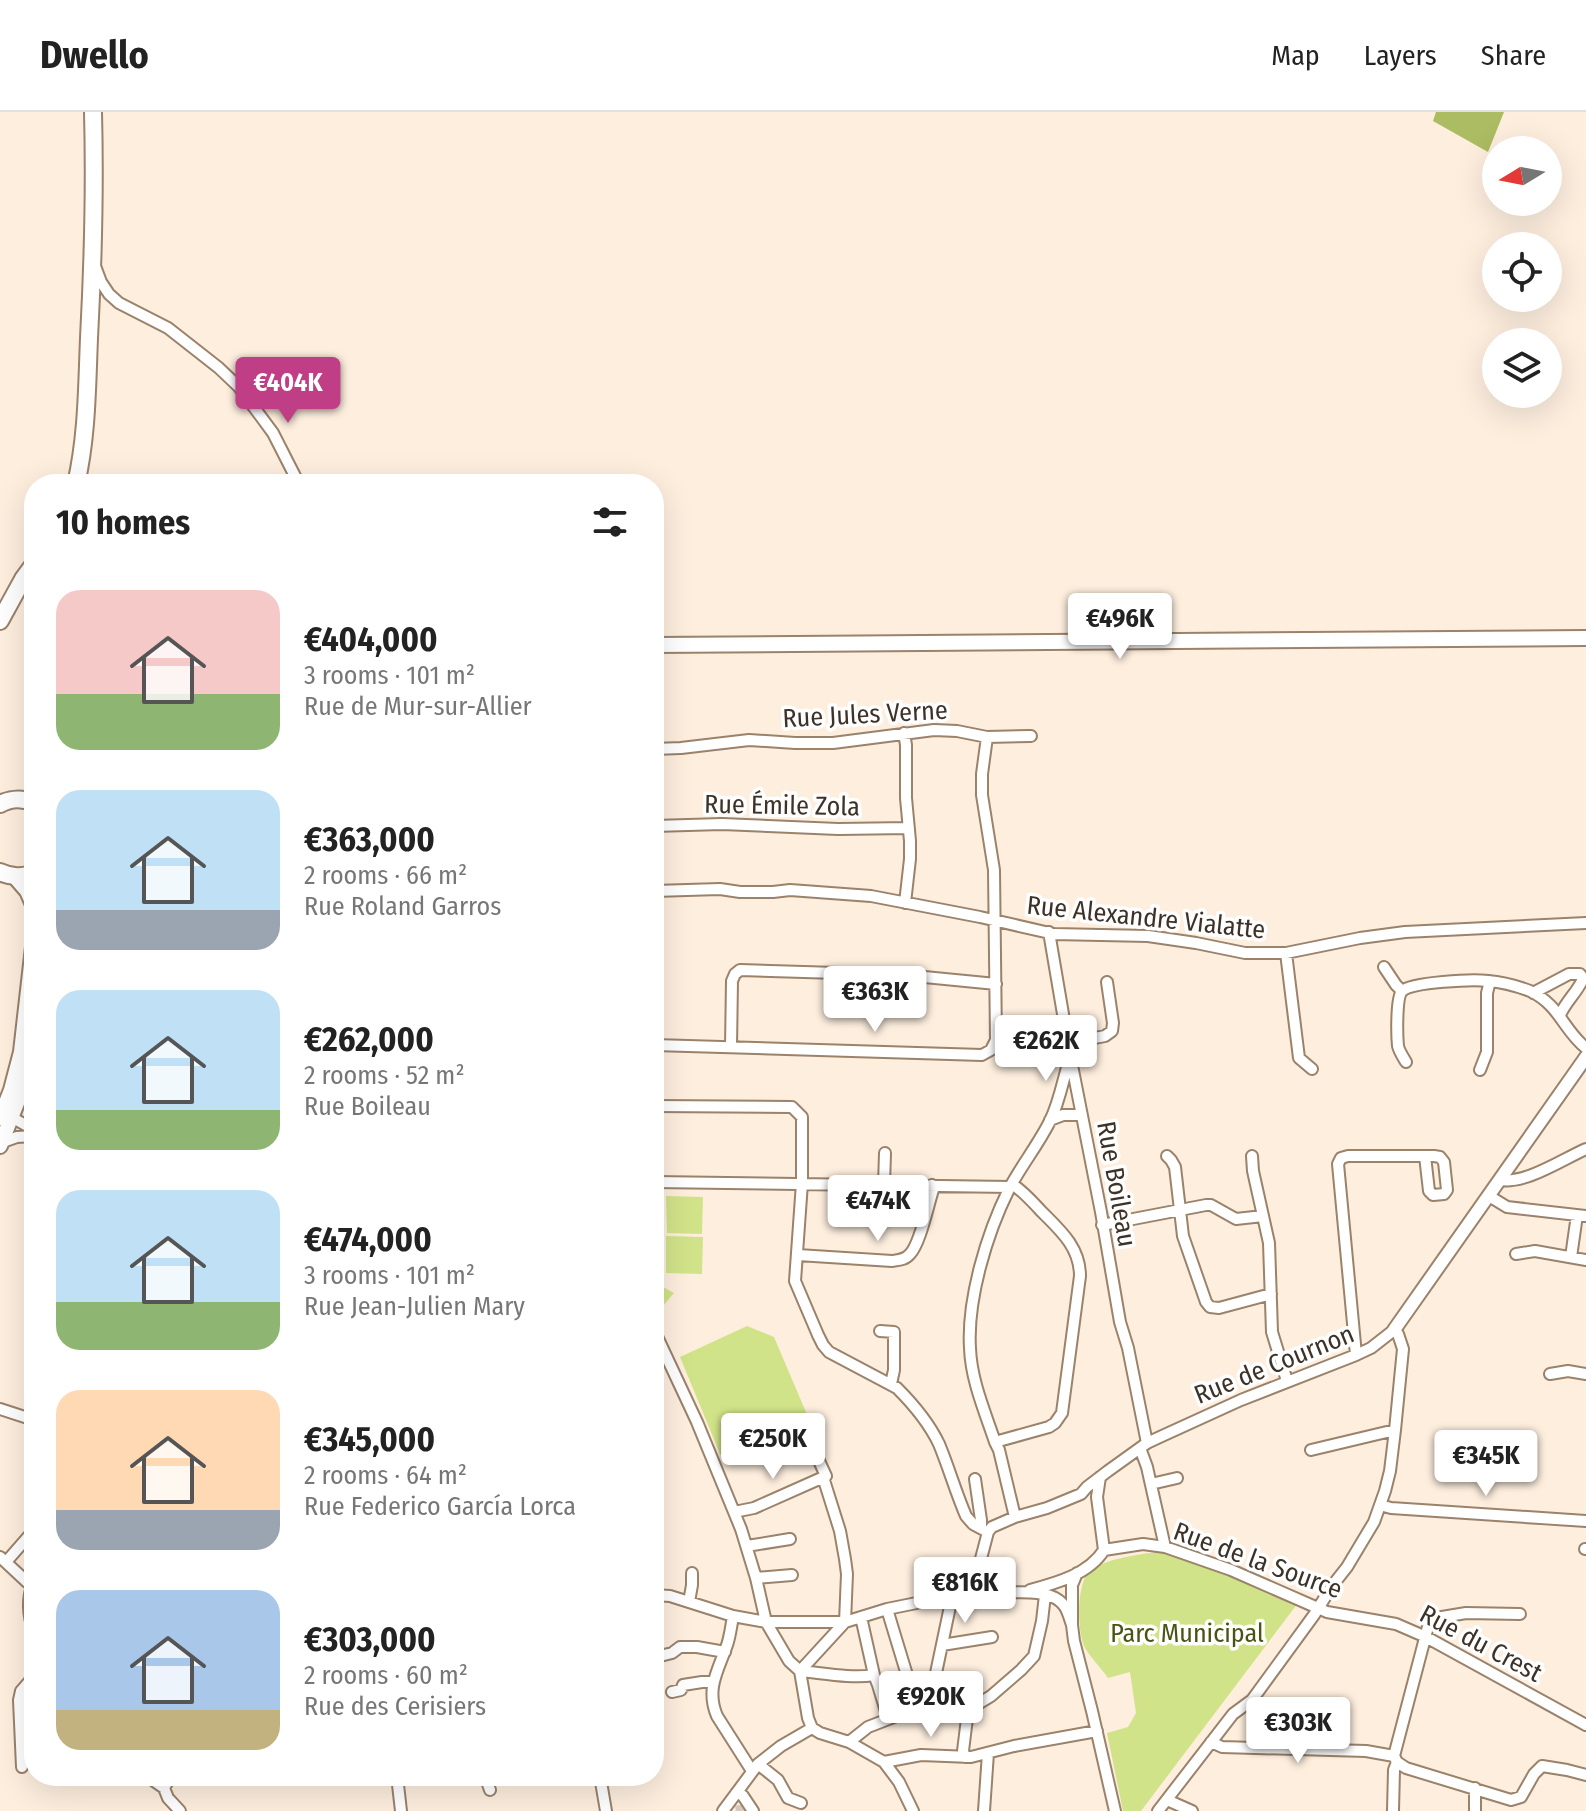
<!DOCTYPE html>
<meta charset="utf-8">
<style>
:root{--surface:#fff;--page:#f6f6f6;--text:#222;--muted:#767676;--line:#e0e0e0;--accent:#c03e85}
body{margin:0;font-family:"Fira Sans Condensed",sans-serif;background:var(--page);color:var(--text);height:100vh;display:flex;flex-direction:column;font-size:30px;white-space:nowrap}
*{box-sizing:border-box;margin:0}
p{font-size:26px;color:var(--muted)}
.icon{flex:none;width:44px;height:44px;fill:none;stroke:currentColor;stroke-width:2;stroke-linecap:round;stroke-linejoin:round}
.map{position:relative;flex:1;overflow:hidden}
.panel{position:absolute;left:24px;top:362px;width:640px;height:1312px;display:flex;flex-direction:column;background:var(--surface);border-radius:32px;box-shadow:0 8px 32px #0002}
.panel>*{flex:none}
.needle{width:52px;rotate:260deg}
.controls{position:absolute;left:1482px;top:24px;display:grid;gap:16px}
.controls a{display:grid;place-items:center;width:80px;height:80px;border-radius:50%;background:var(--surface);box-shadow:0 8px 32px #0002;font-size:40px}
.price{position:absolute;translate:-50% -68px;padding:0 18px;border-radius:8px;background:#fff;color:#222;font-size:26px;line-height:52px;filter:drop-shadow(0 2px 4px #0008)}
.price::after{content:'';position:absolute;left:50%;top:48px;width:24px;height:18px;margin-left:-12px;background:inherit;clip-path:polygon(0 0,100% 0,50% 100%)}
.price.active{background:var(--accent);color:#fff}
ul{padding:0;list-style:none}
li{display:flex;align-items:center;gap:24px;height:200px;padding:0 32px}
li span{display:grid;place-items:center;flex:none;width:224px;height:160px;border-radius:24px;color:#555}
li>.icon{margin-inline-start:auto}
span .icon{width:96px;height:96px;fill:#fffc;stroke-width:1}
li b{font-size:34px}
h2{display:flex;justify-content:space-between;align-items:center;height:96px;padding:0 32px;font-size:34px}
header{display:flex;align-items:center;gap:48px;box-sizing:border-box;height:112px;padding:0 40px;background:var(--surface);border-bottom:2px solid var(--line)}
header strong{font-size:38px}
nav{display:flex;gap:44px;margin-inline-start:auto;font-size:28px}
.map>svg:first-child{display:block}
.green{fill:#d1e389}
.forest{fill:#abbc62}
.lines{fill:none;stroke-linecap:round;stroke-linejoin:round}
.minor-tunnel{stroke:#d6c8ba;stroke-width:10;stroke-dasharray:10 5;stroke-linecap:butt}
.minor-casing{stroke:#9a826b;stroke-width:14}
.tertiary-casing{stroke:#9a826b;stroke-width:16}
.secondary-casing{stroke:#9a826b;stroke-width:18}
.primary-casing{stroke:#9a826b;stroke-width:20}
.minor{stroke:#fff;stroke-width:10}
.tertiary{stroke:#fff;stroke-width:12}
.secondary{stroke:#fff;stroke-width:14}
.primary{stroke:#fff;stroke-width:16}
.labels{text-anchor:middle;stroke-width:7;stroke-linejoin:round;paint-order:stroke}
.street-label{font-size:26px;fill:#3c3228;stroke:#fefefe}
.park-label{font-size:26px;fill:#4a5412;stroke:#fefefe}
</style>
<header>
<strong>Dwello</strong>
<nav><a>Map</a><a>Layers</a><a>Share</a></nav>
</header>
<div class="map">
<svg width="1586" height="1699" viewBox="0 0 1586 1699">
<rect width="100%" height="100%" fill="#fdeede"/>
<path class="green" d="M 666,1084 L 703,1085 L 702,1122 L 667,1121 Z
M 666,1124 L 703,1125 L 702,1162 L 666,1161 Z
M 654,1170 L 674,1181 L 663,1194 L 654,1198 Z
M 747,1214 L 774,1225 L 811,1312 L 731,1346 L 720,1342 L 680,1245 Z
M 1168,1438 L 1298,1491 L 1141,1699 L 1123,1699 L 1107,1621 L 1128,1615 L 1136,1601 L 1130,1560 L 1108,1566 C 1102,1557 1091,1546 1085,1536 C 1077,1522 1076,1470 1090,1459 C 1106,1445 1147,1442 1168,1438 Z"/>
<path class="forest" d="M 1436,0 L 1504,0 L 1488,40 L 1433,9 Z"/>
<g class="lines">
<path class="minor-tunnel" d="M 740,1693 L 741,1699"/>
<defs>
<path id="minor" d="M 95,154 L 101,170 L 109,182 L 119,191 L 168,216 L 219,256 L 239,275 L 273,321 L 299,372
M 904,621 L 906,633 L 906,686 L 910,729 L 910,747 L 905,791
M 654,637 L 681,636 L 749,628 L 795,631 L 833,631 L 934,618 L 957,619 L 987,625 L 1031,624
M 654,714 L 722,712 L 838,717 L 909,716
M 654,779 L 720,777 L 740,780 L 773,780 L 790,778 L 871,784 L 980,805 L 1054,822 L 1148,824 L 1196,831 L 1245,841 L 1286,841 L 1360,826 L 1405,820 L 1586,811
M 1049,820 L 1070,943 L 1101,1100 L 1120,1210 L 1128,1236 L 1147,1331
M 1286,841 L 1299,946 L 1312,957
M 1384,855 L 1396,873 L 1402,879
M 1533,881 L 1569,862 L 1580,862 L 1583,866 C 1580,877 1566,889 1560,903
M 1069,931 L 1105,924 L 1112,919 L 1113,911 L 1107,870
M 654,933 L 982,943 L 991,938 L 996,928 L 994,758 L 982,683 L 982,662 L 987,625
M 731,935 L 732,869 L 735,862 L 740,858 L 904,863 L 996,872
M 1406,950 C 1403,945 1399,939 1398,934 C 1397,924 1396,886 1402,879 C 1412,870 1473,867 1488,869 C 1502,870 1517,874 1530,879 C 1560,893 1563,918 1586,936
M 1480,958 L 1487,940 L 1487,881 L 1490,869
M 654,994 L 792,995 L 802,1005 L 802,1071 L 795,1169 L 818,1223 L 823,1233 L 829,1240 L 897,1276 C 913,1292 929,1311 939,1332 C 949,1356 956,1381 966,1404 L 973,1412 L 988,1420
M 8,1003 L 34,1018
M 1050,1008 L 1063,1003 L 1082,1003
M 0,1031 L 17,1025 L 34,1024
M 1167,1044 L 1171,1048 L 1175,1055 L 1183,1124 L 1206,1190 L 1210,1195 L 1219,1196 L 1271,1182
M 1252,1044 L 1253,1059 L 1269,1131 L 1272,1220 L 1287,1269
M 1501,1068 C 1526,1072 1563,1047 1586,1037
M 654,1070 L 1010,1075
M 884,1073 L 885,1041
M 1489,1084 L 1507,1095 L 1586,1104
M 1102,1113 L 1206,1093 L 1211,1093 L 1236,1107 L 1263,1104
M 1516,1142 L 1535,1139 L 1586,1148
M 798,1143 L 892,1149 C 899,1148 905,1148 910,1142 C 920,1132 928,1093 933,1078 L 932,1073
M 1571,1145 L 1577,1103
M 654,1218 L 697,1310 L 741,1417 L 756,1466 L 766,1510 L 789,1549 L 800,1559 L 808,1606 L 812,1616 L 820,1621 L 849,1630 L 884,1650 L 899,1670 L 913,1699
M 880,1219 L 894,1220 L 894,1258 L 891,1272
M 1356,1243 L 1338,1052 L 1341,1046 L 1348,1044 L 1434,1044 L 1440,1045 L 1444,1050 L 1447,1078 L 1444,1082 L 1433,1083 L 1429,1079 L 1425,1044
M 1550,1262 L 1568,1259 L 1586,1262
M 0,1297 L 34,1308
M 995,1330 L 1049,1315 L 1055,1311 L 1062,1301 L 1080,1164 C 1080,1135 1060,1118 1041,1099 C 1032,1089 1023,1079 1012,1072
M 1140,1336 L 1147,1355 L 1165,1435
M 1311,1338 L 1395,1318
M 823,1365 L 840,1419 L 845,1447 L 847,1462 L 845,1510
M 975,1367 L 981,1408 L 981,1416
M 1151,1372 L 1177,1366
M 1380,1393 L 1391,1396 L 1586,1409
M 734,1400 L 754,1396 L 826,1364 L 814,1338
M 1015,1405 L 999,1338 L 995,1330 C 985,1300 971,1268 970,1236 C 967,1187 987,1121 1009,1077 C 1021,1054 1038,1033 1050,1009 C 1060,989 1063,967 1070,945
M 747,1434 L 790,1427
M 1585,1437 L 1586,1437
M 1104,1438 L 1143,1432 L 1165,1435 L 1231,1458 L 1327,1500 L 1396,1512 L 1426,1525 L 1586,1613
M 0,1445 L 27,1470 L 34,1473
M 6,1450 L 34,1418
M 1077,1461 L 1072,1473 L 1072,1513 L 1074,1529 L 1092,1599 L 1115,1699
M 756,1466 L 792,1463
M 33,1472 C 27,1486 28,1505 34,1518
M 1030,1478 C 1057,1471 1089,1462 1104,1438 L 1097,1385 L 1100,1365
M 966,1481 L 978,1458 L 988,1420 L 992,1415 L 1015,1405 L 1047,1396 L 1081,1382 L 1087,1375 L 1108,1359 L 1147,1331 L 1162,1324 L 1241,1288 L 1356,1243 L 1371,1236 L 1394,1218 L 1398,1222 L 1403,1237 L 1395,1318 L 1390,1359 L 1385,1379 L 1374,1410 L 1347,1455 L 1332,1474 L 1314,1503 L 1252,1588 L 1233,1602 L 1158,1699
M 654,1483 L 670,1484 L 733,1504 L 766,1510 L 845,1510 L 887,1497 L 966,1481 C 991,1485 1050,1470 1065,1495 C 1068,1500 1070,1507 1072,1513
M 689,1490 L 692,1473 L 692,1461
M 887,1497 L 917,1596
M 733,1504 C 731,1515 730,1526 726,1536 C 717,1560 706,1578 717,1604 L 752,1659
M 861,1505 L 874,1563 L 878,1573 L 888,1606
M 942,1533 L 992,1525
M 654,1547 L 660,1544 L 672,1541 L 680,1535 L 697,1535 L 725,1540
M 800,1559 C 822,1561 853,1567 874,1563
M 800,1559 L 845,1510
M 672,1580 L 681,1578 L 683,1573 L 702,1570 L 713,1570
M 849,1630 L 868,1615 L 917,1596 L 923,1588 L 936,1561 L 952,1485
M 1211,1630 L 1222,1635 L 1366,1639 L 1394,1644
M 965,1645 L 963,1639 L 968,1598 L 991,1584 L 1021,1558 L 1034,1544 L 1042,1509 L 1045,1483
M 884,1650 L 921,1643 L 971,1645 L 1014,1634 L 1097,1619
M 1397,1650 L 1406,1656 L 1511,1688 L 1521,1685 L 1534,1662 L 1542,1654 L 1567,1658 L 1586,1663
M 758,1652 L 778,1668 L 788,1686 L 801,1691
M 22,1655 L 19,1588 L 21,1579 L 34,1564
M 397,1664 L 401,1699
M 485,1664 L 490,1678
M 600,1664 L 606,1699
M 154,1669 L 164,1676 L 168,1686 L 180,1699
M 164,1676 L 171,1664
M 737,1680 L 743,1684 L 753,1699
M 1167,1688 L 1192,1699
M 723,1699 L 758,1652 L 781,1634 L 812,1616
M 984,1699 L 988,1641
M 1393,1699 L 1394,1658 L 1397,1650 L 1394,1644 L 1430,1507 L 1466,1501 L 1520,1502
M 1475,1699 L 1475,1676"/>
<path id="tertiary" d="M 1394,1218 L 1586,945"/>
<path id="secondary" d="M 654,533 L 1586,526
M 14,764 L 27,779 L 34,795
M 0,1006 L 11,978 L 21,940 L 34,826
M 0,1034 L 21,981 L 34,920"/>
<path id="primary" d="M 76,372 C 87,325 87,275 89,226 C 93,151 95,76 93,0
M 0,509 L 23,467 L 34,452
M 0,692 C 12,686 22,686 34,691
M 0,760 C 10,765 24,766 34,760"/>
</defs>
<use href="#minor" class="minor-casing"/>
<use href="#tertiary" class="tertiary-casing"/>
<use href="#secondary" class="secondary-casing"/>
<use href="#primary" class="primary-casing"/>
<use href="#minor" class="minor"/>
<use href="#tertiary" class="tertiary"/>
<use href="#secondary" class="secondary"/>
<use href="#primary" class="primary"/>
</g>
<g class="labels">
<g class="street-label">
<text transform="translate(865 602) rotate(-3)" y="9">Rue Jules Verne</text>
<text transform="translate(782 693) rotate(1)" y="9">Rue Émile Zola</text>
<text transform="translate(1146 805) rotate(6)" y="9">Rue Alexandre Vialatte</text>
<text transform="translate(1117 1072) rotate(80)" y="9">Rue Boileau</text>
<text transform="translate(1274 1252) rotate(-22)" y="9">Rue de Cournon</text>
<text transform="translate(1258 1448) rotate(20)" y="9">Rue de la Source</text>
<text transform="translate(1481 1531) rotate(28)" y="9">Rue du Crest</text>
</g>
<g class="park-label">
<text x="1187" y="1530">Parc Municipal</text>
</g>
</g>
</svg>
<div class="controls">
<a><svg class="needle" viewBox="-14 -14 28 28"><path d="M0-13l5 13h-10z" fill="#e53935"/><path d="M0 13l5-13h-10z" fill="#767676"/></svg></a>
<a><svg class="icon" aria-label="locate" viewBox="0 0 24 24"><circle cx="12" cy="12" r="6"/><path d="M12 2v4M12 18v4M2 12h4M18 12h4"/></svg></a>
<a><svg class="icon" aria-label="layers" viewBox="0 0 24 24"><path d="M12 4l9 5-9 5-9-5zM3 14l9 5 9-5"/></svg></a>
</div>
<b class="price active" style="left:288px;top:313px">€404K</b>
<b class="price" style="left:1120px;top:549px">€496K</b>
<b class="price" style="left:875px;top:922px">€363K</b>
<b class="price" style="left:1046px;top:971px">€262K</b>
<b class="price" style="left:878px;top:1131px">€474K</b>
<b class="price" style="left:773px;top:1369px">€250K</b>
<b class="price" style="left:1486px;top:1386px">€345K</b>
<b class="price" style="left:965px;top:1513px">€816K</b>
<b class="price" style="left:931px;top:1627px">€920K</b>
<b class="price" style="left:1298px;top:1653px">€303K</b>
<section class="panel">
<h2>10 homes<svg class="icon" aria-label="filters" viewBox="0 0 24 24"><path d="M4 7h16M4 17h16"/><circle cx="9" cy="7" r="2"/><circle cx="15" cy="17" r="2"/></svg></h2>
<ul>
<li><span style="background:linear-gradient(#f6c9c9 65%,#8fb573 0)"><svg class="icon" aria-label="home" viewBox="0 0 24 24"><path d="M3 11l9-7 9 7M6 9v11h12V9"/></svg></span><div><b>€404,000</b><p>3 rooms · 101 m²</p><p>Rue de Mur-sur-Allier</p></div></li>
<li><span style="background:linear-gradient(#bfe0f5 75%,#9aa5b1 0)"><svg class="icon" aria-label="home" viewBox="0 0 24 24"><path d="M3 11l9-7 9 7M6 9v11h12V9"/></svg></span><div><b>€363,000</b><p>2 rooms · 66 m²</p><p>Rue Roland Garros</p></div></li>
<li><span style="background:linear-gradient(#bfe0f5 75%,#8fb573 0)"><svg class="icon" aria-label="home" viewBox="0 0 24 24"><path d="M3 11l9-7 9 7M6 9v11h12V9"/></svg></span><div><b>€262,000</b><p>2 rooms · 52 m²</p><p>Rue Boileau</p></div></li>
<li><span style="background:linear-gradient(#bfe0f5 70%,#8fb573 0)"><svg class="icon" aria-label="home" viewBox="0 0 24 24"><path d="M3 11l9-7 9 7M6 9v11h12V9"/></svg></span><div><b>€474,000</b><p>3 rooms · 101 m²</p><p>Rue Jean-Julien Mary</p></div></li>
<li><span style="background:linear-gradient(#ffd9b3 75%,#9aa5b1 0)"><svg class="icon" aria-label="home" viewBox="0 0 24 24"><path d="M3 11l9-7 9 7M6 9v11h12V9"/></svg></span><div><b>€345,000</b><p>2 rooms · 64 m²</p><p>Rue Federico García Lorca</p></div></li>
<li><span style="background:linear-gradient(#a9c7e8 75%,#c2b280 0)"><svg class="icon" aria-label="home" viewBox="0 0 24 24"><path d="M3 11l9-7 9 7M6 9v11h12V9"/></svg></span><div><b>€303,000</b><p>2 rooms · 60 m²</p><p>Rue des Cerisiers</p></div></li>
</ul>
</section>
</div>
